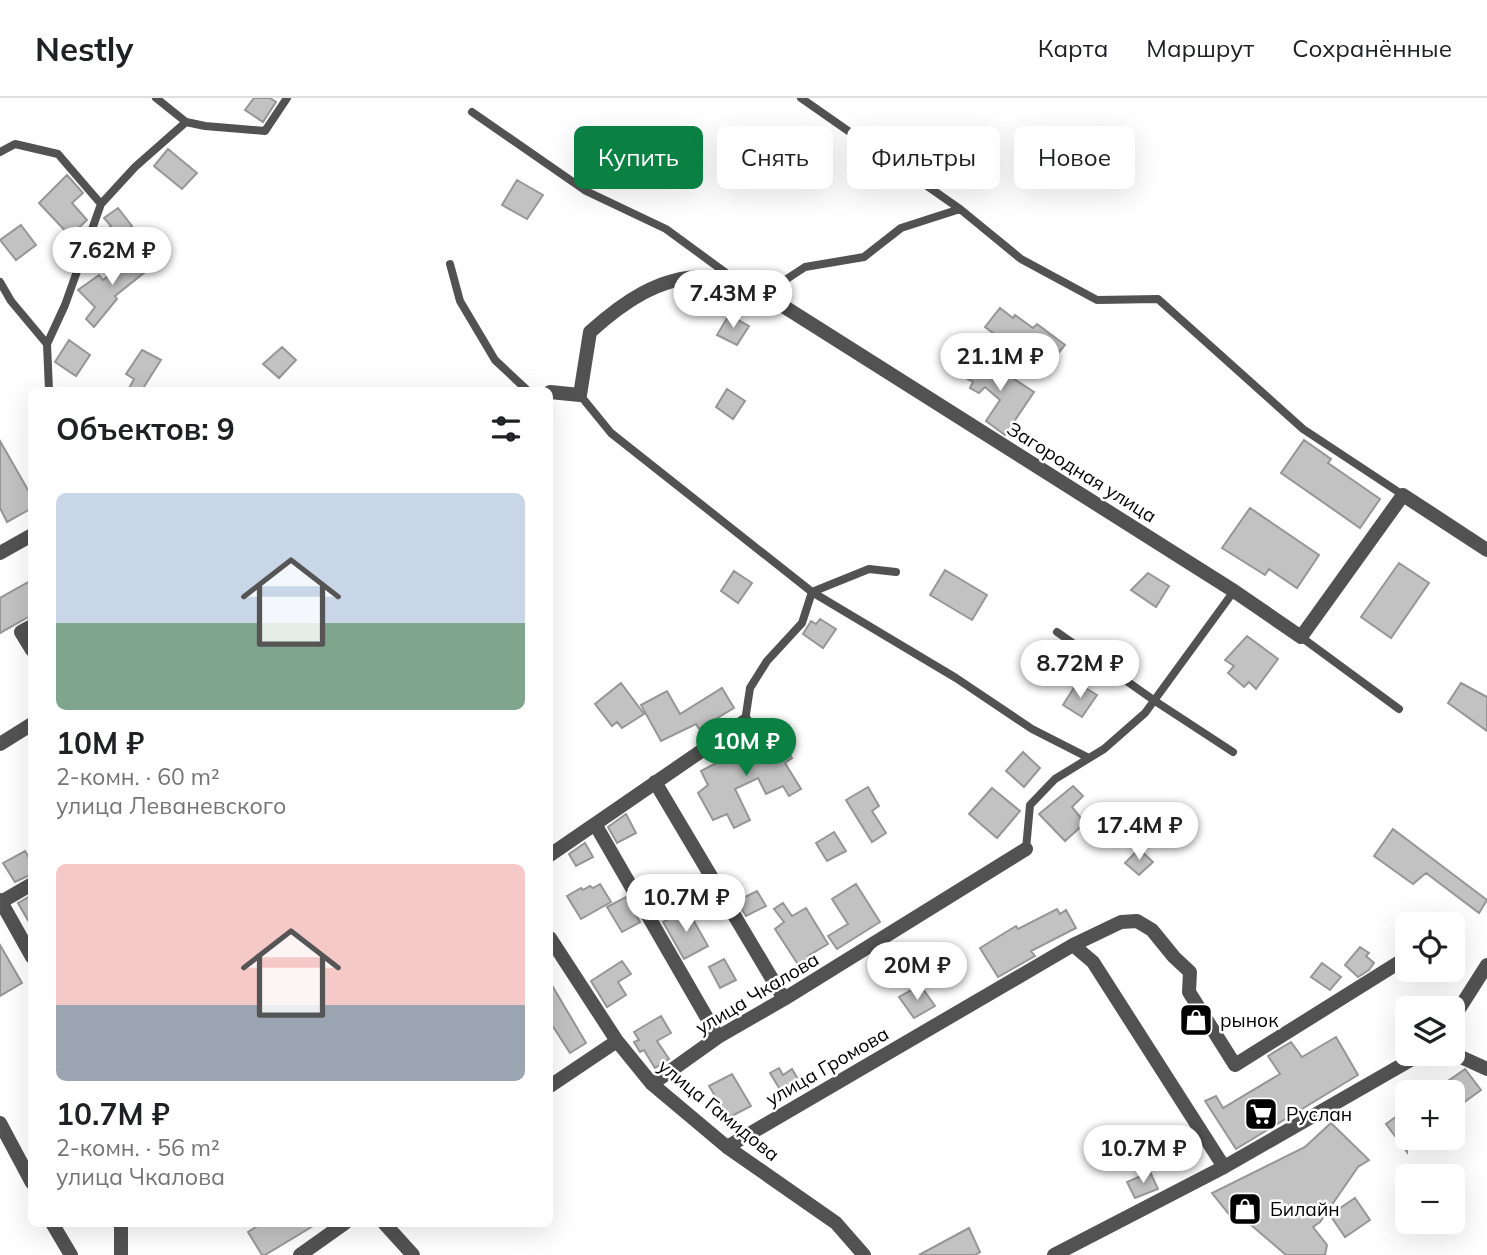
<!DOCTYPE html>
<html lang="ru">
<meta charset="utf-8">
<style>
:root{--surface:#fff;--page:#f6f6f6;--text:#202124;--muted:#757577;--line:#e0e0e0;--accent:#0b8043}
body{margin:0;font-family:Mulish,sans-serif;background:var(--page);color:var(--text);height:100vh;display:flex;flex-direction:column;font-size:26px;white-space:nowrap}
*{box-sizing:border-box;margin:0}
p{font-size:23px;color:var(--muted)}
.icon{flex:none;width:38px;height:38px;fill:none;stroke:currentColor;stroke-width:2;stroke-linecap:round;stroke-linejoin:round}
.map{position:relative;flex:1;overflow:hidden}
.details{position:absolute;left:28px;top:289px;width:525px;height:840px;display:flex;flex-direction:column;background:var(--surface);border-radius:10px;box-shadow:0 7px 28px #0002}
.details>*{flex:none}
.banner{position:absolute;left:574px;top:28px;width:665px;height:63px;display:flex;gap:14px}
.fabs{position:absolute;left:1395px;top:814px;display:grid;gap:14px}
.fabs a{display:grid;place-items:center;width:70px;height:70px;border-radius:10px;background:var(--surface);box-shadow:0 7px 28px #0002;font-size:35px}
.price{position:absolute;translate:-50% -60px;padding:0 16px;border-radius:24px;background:#fff;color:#222;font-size:23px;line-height:46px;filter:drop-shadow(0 2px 4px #0008)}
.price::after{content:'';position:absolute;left:50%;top:42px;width:21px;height:16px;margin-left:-10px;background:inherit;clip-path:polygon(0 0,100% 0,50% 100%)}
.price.current{background:var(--accent);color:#fff}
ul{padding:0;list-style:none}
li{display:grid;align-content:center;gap:14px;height:371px;padding:0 28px}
li span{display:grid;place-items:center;height:217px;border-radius:10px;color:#555}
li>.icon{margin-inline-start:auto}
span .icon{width:126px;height:126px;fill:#fffc;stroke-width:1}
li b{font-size:30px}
h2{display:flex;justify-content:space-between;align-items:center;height:84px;padding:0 28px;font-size:30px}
.pill{padding:0 24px;border-radius:10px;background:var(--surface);box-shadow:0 7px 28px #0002;font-size:24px;line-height:63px}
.pill.current{background:var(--accent);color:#fff}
header{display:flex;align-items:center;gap:42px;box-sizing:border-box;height:98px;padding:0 35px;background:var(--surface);border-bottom:2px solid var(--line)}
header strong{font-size:33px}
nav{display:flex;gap:38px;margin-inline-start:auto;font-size:24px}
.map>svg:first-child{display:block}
.building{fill:#c2c2c2;stroke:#969696;stroke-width:2}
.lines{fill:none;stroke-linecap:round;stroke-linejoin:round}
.service{stroke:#525252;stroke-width:8}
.minor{stroke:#525252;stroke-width:14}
.labels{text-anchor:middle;stroke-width:5;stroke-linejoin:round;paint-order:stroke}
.street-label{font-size:19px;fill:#000;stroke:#fff}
.poi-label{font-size:19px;fill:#000;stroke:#fff;text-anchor:start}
</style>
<header>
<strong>Nestly</strong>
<nav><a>Карта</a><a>Маршрут</a><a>Сохранённые</a></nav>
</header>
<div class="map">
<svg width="1487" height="1157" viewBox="0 0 1487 1157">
<rect width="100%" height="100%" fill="#fff"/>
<path class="building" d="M 254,0 L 270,0 L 276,4 L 263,24 L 245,12 Z
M 168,51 L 197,75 L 182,91 L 154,68 Z
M 67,77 L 83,95 L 72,105 L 87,122 L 70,138 L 39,105 Z
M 517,82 L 543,97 L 527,121 L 502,107 Z
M 118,110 L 132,128 L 105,150 L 97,138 L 111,128 L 104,120 Z
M 21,127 L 36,147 L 16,162 L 0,142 Z
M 137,155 L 150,170 L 115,198 L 117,201 L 94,229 L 86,221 L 95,209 L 78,192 L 99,177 L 103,182 Z
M 1000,210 L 1013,220 L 1015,217 L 1033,230 L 1037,226 L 1065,247 L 1044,273 L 985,229 Z
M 729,217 L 749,228 L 737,247 L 717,237 Z
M 69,242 L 90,257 L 76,278 L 55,264 Z
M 282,249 L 296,262 L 279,280 L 263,266 Z
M 142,252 L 161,262 L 142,292 L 128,292 L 134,281 L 126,276 Z
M 979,258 L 1034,294 L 1005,337 L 986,323 L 1000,302 L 985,289 L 979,295 L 970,290 L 973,284 L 964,279 Z
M 727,291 L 745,303 L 733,321 L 716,309 Z
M 1304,342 L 1331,361 L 1328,365 L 1380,401 L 1360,430 L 1281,375 Z
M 0,343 L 32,399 L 32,410 L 7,424 L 0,410 Z
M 1250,410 L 1319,457 L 1297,490 L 1269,471 L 1265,477 L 1222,450 Z
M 1399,465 L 1429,485 L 1391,540 L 1361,519 Z
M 945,472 L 987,497 L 972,522 L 930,497 Z
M 734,473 L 752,485 L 738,505 L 721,493 Z
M 1148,475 L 1169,488 L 1156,509 L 1131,492 Z
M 32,482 L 32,517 L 0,535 L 0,500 Z
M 820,521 L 836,531 L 823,550 L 803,536 L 811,523 L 816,526 Z
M 1247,538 L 1278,561 L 1256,591 L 1249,584 L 1244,589 L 1228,575 L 1234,568 L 1225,562 Z
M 621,585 L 644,616 L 622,630 L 617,624 L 612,628 L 595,606 Z
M 1077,585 L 1097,597 L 1082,619 L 1063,607 Z
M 1461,585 L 1487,599 L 1487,633 L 1448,605 Z
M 722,590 L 734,610 L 699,631 L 696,626 L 661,643 L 641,607 L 667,593 L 680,616 Z
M 763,630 L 775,648 L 780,644 L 792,660 L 785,665 L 801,691 L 789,698 L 783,688 L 766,696 L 758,680 L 735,691 L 750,722 L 734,730 L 727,716 L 713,722 L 698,695 L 708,687 L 701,673 L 758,643 L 754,635 Z
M 1023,654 L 1040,670 L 1024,689 L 1006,673 Z
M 1073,688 L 1083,698 L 1072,709 L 1085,725 L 1065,743 L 1039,716 Z
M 868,689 L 879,708 L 872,713 L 886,735 L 872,744 L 846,702 Z
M 992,690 L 1020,713 L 997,740 L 969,716 Z
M 626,716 L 636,735 L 617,745 L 608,729 Z
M 1393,731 L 1487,802 L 1479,815 L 1426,775 L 1413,786 L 1374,758 Z
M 834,734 L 846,753 L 827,763 L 816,745 Z
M 585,745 L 593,759 L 576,768 L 569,756 Z
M 1139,751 L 1153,764 L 1139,777 L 1125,765 Z
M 25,753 L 32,765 L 32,776 L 15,784 L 3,765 Z
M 600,786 L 611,804 L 581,821 L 567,798 L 581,790 L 583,792 L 590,788 L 593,790 Z
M 856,786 L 880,824 L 837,851 L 828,838 L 848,826 L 832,801 Z
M 757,793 L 766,808 L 746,818 L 737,803 Z
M 32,797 L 32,829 L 18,805 Z
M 626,799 L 640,824 L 622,834 L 607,809 Z
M 783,805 L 792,818 L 806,810 L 828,846 L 808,858 L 812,866 L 801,871 L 775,831 L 784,824 L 774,811 Z
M 687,811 L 708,848 L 684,861 L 663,824 Z
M 1057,811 L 1060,816 L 1066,812 L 1076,830 L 1031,853 L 1035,858 L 998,879 L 980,850 L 1016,828 L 1018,831 Z
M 0,847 L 22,885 L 0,898 Z
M 1360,849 L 1369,855 L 1366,858 L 1374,865 L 1369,872 L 1358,879 L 1345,867 Z
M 724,861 L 736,882 L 720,890 L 709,869 Z
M 622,863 L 631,876 L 618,884 L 626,897 L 607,909 L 591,883 Z
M 1322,865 L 1341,879 L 1330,892 L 1311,879 Z
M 550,884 L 586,945 L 570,955 L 550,924 Z
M 920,887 L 935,908 L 914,920 L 899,899 Z
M 661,918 L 671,935 L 657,943 L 669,961 L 655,970 L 644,952 L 640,954 L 634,944 L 639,942 L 634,934 Z
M 1336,939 L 1358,977 L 1236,1051 L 1205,1003 L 1216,998 L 1223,1010 L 1280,976 L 1268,958 L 1291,944 L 1302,959 Z
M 779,970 L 783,977 L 792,971 L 802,988 L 784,998 L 770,975 Z
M 1465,971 L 1481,992 L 1452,1013 L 1452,994 L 1432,994 Z
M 732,976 L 751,1008 L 728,1020 L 709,988 Z
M 1407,1011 L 1407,1054 L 1386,1026 Z
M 1331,1025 L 1369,1062 L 1358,1069 L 1320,1124 L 1313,1129 L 1327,1147 L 1325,1157 L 1286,1157 L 1237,1115 L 1232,1120 L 1212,1095 L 1305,1049 Z
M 1150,1074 L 1158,1091 L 1135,1100 L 1127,1084 Z
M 1355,1100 L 1370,1122 L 1345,1139 L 1330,1117 Z
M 262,1125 L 318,1125 L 265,1157 L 262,1157 L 248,1134 Z
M 969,1130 L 980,1154 L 975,1157 L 919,1157 Z"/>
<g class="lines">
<path class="service" d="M 156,0 L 186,24
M 801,0 L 960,111 L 1021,161 L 1097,202 L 1158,201 L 1303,331 L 1403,397
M 472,14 L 586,93 L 666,131 L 737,183
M 0,54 L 15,46 L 58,56 L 101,106 L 65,207 L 47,246 L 49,292
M 101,106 L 135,69 L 186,24 L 205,28 L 265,33 L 287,0
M 450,166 L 460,203 L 495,262 L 527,292
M 0,184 L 11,203 L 47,246
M 764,196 L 805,169 L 864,159 L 901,130 L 960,111
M 580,297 L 611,335 L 812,494 L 956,580 L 1032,631 L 1089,660
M 1057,534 L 1155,603 L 1233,654
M 1301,539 L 1399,611
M 745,623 L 750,590 L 767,563 L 802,525 L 812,494 L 869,471 L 896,474
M 1026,751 L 1030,707 L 1055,681 L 1104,651 L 1145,615 L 1234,493"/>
<path class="minor" d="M 550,294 L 580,297 L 590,234 C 622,205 661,177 706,179 C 725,181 746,191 764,196 L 1234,493 L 1301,539 L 1403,397 L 1487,452
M 0,455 L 32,437
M 32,528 L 21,534 L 32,552
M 0,646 L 32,626
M 655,684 L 784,901
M 595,726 L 718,939
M 550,757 L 745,623
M 0,802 L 32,859
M 1,804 L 32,786
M 550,840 L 617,943 L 652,986 L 727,1049 L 836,1125 L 864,1157
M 1073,847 L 1093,864 L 1224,1069
M 1452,922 L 1487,867
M 1452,955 L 1487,971
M 652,986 L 718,939 L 784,901 L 1026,751
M 550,988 L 617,943
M 0,1025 L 32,1085
M 727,1049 L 1073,847 L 1121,824 L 1137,823 L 1152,832 L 1174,859 L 1190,874 L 1189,894 L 1235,967 L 1398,865
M 52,1125 L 71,1157
M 121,1125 L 121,1157
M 384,1125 L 413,1157
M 300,1157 L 345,1125
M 1054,1157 L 1224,1069 L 1421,956"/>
</g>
<defs>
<symbol id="shop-square" viewBox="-11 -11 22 22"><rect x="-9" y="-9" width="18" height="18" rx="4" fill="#000" stroke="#fff"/><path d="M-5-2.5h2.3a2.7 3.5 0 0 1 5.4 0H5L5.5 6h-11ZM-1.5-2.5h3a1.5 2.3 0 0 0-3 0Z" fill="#fff"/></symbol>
<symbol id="supermarket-square" viewBox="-11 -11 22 22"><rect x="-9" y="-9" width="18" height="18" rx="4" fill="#000" stroke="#fff"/><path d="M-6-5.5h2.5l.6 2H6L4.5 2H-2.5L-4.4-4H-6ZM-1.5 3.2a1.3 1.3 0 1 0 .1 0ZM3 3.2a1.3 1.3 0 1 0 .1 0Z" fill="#fff"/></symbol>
</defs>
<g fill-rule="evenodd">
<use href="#shop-square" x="1177" y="903" width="38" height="38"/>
<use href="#supermarket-square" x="1242" y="997" width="38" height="38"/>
<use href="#shop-square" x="1226" y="1092" width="38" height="38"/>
</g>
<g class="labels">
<g class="street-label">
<text transform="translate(1082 374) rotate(32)" y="7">Загородная улица</text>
<text transform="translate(757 895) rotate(-31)" y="7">улица Чкалова</text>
<text transform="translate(827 968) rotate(-30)" y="7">улица Громова</text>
<text transform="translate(719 1012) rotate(39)" y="7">улица Гамидова</text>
</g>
<g class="poi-label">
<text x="1220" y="929">рынок</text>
<text x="1286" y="1023">Руслан</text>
<text x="1270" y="1118">Билайн</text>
</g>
</g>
</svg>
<div class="fabs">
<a><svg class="icon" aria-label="locate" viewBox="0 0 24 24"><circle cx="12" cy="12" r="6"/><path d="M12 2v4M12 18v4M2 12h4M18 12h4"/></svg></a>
<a><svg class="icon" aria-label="layers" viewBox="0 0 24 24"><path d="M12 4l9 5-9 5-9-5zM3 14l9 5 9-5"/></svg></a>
<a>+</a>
<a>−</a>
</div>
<b class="price" style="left:112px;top:189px">7.62M ₽</b>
<b class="price" style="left:733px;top:232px">7.43M ₽</b>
<b class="price" style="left:1000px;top:295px">21.1M ₽</b>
<b class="price" style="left:1080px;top:602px">8.72M ₽</b>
<b class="price current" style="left:746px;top:680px">10M ₽</b>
<b class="price" style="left:1139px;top:764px">17.4M ₽</b>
<b class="price" style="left:686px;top:836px">10.7M ₽</b>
<b class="price" style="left:917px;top:904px">20M ₽</b>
<b class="price" style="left:1143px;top:1087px">10.7M ₽</b>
<div class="banner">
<a class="pill current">Купить</a>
<a class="pill">Снять</a>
<a class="pill">Фильтры</a>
<a class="pill">Новое</a>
</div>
<section class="details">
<h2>Объектов: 9<svg class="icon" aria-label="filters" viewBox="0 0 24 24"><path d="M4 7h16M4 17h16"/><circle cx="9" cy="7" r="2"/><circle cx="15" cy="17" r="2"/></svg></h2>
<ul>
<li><span style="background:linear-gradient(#c9d6e8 60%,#7fa58c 0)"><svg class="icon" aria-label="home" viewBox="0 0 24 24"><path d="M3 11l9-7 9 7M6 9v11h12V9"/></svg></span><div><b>10M ₽</b><p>2-комн. · 60 m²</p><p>улица Леваневского</p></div></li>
<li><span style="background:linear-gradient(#f6c9c9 65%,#9aa5b1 0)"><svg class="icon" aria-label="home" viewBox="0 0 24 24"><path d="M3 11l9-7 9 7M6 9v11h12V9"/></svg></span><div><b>10.7M ₽</b><p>2-комн. · 56 m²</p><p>улица Чкалова</p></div></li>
</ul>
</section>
</div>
